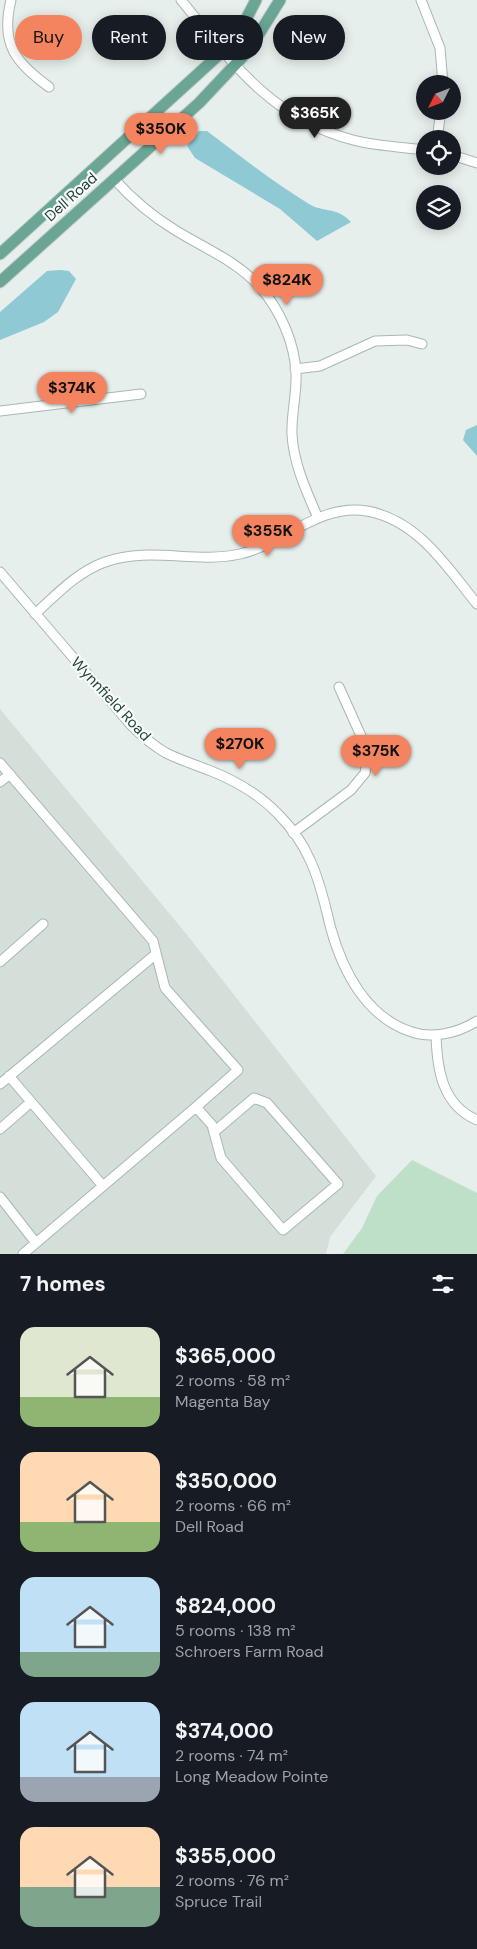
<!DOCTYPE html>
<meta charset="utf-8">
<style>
:root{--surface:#171b24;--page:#20242c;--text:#f1f3f6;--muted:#9ea1a6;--accent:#f4845f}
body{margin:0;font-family:"DM Sans",sans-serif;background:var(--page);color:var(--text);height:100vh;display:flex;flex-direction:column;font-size:19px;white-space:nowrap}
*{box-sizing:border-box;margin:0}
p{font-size:16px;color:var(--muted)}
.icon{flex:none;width:28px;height:28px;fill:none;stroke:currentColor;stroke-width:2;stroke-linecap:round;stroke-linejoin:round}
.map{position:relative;height:1254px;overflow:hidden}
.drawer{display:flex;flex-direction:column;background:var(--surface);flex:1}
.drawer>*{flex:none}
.hud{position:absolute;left:15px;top:15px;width:448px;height:45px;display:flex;gap:10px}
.needle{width:32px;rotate:228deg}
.buttons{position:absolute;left:416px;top:75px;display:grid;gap:10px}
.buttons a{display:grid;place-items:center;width:45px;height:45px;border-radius:50%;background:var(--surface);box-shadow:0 2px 12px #0003;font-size:25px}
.price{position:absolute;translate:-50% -42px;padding:0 11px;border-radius:18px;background:var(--accent);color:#111;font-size:16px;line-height:32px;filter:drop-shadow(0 1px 2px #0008)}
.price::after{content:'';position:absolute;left:50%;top:30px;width:15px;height:11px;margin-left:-8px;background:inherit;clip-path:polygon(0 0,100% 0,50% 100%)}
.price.on{background:#222;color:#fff}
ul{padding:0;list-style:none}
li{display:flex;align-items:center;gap:15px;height:125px;padding:0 20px}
li span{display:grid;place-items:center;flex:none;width:140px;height:100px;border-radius:15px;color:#555}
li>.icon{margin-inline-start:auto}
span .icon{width:60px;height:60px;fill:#fffc;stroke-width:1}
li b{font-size:21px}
h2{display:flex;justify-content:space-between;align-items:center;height:60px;padding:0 20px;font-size:21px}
.tag{padding:0 18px;border-radius:22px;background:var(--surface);box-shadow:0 2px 12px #0003;font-size:18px;line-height:45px}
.tag.on{background:var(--accent);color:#111}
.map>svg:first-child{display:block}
.built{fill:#d4dfda}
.green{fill:#bfe0c8}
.water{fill:#8ec9d4}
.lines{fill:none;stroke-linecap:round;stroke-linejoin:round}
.minor-casing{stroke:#a8b8b2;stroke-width:11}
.major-casing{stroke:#c2cac8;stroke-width:13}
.minor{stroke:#fff;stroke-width:9}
.major{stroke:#6aa596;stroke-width:11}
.labels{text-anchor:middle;stroke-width:4.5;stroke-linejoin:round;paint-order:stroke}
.street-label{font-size:15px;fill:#24423a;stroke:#f7fbf9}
</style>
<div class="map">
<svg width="477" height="1254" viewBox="0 0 477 1254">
<rect width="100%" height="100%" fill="#e6efeb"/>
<path class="built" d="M 0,709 L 188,936 L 376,1176 L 330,1237 L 326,1254 L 0,1254 Z"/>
<path class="green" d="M 412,1160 L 477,1193 L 477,1254 L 343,1254 L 362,1228 L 377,1196 Z"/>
<path class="water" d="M 199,131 L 207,131 C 240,156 273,182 309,204 C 324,213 336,206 351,222 L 317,241 L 280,209 L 195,158 L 187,146 Z
M 60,270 L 69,271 L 76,279 L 58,312 L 44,322 L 0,340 L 0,312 L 47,271 Z
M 477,425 L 477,456 L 463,440 L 466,430 Z"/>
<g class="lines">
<defs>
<path id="minor" d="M 11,0 C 0,45 16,62 49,87
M 181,0 C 231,61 271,119 353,140 C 376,146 401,147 425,150
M 421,0 L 440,48 L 443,84
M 437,139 L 441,111
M 452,155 L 477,163
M 114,179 C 132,199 152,216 175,230 C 204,248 237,261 260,287 C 280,310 295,343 296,374 C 297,394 291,414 292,435 C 294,465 306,490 318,518
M 295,369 L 320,366 L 375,341 L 407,340 L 422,344
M 0,411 L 141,394
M 0,572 L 130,724 C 141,735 152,745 166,753 C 180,760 196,765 211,771 C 236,781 259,794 278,814 C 290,826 303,844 310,860 C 321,883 325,906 331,929 C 343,972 367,1018 412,1032 C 433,1039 458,1033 477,1021
M 35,614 C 56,595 77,572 105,562 C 151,546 194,564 240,554 C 284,544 319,503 367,511 C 418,520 447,567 477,604
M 0,763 L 153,941 L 165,988 L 238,1070 L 196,1107
M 0,782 L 10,774
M 293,833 L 351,790 L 365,773 L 367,761 L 366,747 L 339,687
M 0,962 L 43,924
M 436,1035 C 437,1069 442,1105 477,1120
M 9,1076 L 103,1186
M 0,1084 L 156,954
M 0,1129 L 31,1102
M 0,1197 L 36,1243
M 23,1254 L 196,1107 L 212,1125 L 221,1158 L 283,1230 L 338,1184 L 267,1103 L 254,1098 L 214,1132"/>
<path id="major" d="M 0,254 L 222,52 L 244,23 L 256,0
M 0,282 L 199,103 L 249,50 L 280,0"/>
</defs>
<use href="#minor" class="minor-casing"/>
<use href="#major" class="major-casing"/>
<use href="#minor" class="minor"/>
<use href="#major" class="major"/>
</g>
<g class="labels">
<g class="street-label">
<text transform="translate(71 197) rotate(-42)" y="5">Dell Road</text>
<text transform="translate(111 699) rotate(47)" y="5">Wynnfield Road</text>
</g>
</g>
</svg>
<div class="buttons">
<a><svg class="needle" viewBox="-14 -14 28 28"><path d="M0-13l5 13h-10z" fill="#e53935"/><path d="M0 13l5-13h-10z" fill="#9ea1a6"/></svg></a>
<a><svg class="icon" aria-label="locate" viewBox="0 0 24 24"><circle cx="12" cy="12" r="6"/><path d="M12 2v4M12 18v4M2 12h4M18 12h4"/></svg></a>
<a><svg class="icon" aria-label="layers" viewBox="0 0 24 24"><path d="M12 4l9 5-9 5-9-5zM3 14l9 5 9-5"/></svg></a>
</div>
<b class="price on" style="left:315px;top:139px">$365K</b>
<b class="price" style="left:161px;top:155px">$350K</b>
<b class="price" style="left:287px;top:306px">$824K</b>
<b class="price" style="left:72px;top:414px">$374K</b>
<b class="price" style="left:268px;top:557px">$355K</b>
<b class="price" style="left:240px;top:770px">$270K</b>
<b class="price" style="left:376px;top:777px">$375K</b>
<div class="hud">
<a class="tag on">Buy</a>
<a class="tag">Rent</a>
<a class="tag">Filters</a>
<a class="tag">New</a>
</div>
</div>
<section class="drawer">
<h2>7 homes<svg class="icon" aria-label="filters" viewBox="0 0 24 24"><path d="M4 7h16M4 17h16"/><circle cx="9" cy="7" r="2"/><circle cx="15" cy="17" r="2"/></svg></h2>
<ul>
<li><span style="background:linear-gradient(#dfe7d0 70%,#8fb573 0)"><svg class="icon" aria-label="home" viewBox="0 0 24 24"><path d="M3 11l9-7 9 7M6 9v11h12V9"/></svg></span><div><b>$365,000</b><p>2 rooms · 58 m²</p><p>Magenta Bay</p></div></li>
<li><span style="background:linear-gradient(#ffd9b3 70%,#8fb573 0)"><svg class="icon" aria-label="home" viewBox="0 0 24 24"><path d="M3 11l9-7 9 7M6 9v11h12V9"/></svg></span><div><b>$350,000</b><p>2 rooms · 66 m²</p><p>Dell Road</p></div></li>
<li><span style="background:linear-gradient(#bfe0f5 75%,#7fa58c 0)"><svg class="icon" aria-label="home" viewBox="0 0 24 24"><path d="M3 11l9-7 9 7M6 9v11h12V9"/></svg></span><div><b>$824,000</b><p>5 rooms · 138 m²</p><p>Schroers Farm Road</p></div></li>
<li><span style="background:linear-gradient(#bfe0f5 75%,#9aa5b1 0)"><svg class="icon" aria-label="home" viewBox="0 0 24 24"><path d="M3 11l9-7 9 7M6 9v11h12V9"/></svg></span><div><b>$374,000</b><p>2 rooms · 74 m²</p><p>Long Meadow Pointe</p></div></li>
<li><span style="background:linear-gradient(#ffd9b3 60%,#7fa58c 0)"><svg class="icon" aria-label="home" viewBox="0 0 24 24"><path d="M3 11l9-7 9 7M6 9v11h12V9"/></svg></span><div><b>$355,000</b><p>2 rooms · 76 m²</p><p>Spruce Trail</p></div></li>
</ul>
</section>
